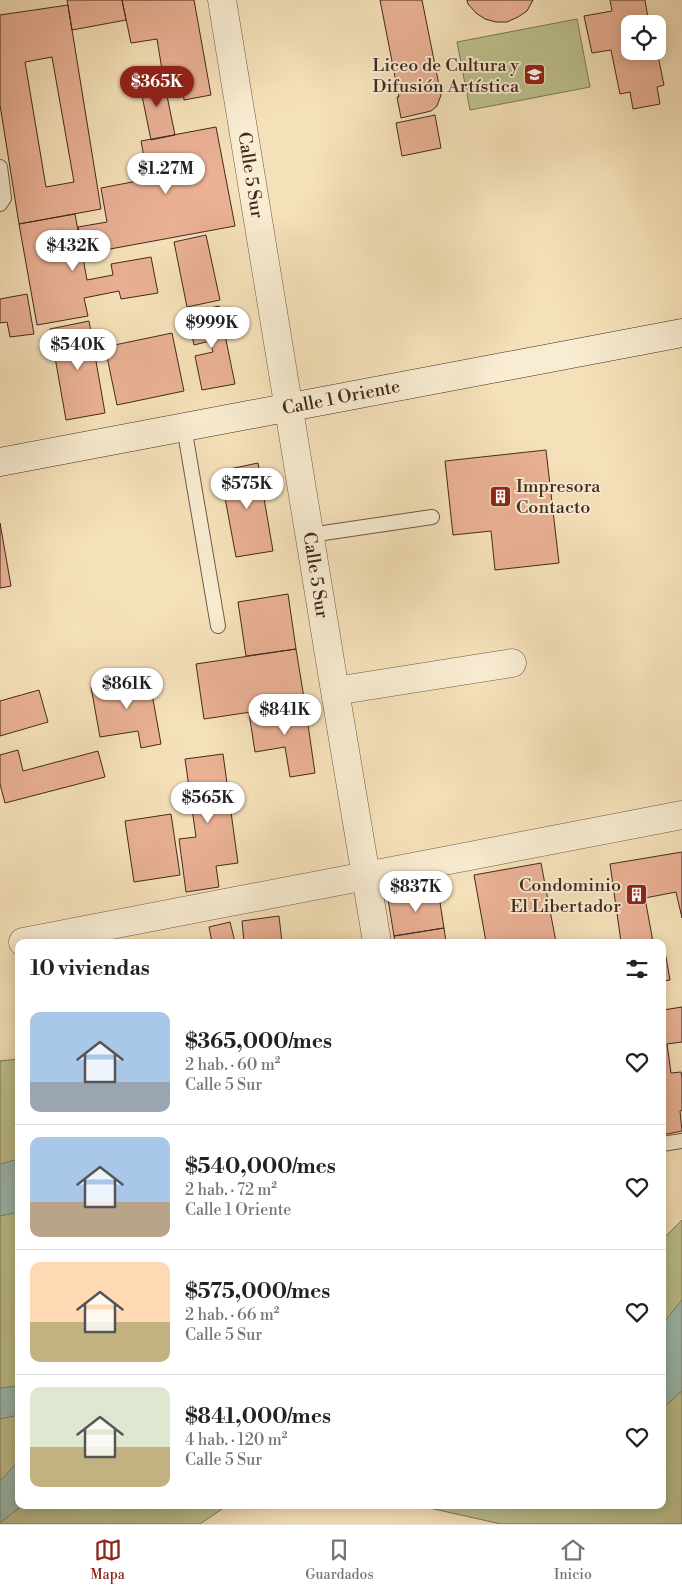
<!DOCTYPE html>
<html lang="es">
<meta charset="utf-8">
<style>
:root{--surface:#fff;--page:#f6f6f6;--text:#222;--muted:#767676;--line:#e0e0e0;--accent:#8f2418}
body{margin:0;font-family:"Libre Bodoni",serif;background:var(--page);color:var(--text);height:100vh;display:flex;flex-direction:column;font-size:19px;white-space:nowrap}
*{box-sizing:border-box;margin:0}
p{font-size:16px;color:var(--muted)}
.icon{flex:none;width:28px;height:28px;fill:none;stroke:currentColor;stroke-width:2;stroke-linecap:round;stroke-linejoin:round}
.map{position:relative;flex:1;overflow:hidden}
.details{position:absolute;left:15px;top:939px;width:651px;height:570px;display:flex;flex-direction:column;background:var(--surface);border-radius:10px;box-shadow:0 2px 12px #0003}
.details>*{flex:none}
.tools{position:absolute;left:621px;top:15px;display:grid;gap:10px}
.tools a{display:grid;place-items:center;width:45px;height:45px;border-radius:10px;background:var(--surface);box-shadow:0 2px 12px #0003;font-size:25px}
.price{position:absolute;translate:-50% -42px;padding:0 11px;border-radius:18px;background:#fff;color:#222;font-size:16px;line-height:32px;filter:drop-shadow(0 1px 2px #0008)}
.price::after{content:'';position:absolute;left:50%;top:30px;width:15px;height:11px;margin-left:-8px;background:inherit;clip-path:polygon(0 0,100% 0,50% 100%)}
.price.on{background:var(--accent);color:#fff}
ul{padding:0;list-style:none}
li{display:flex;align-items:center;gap:15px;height:125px;padding:0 15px}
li+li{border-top:1px solid var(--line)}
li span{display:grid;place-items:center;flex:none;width:140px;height:100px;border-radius:10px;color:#555}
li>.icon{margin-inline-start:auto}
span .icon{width:60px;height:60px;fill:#fffc;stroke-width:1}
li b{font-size:21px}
h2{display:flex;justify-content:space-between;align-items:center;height:60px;padding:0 15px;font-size:21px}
.tab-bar{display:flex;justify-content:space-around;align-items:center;height:70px;border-top:1px solid var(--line);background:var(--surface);font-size:14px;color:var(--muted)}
.tab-bar a{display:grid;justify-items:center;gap:2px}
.tab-bar .on{color:var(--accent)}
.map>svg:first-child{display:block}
.green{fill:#bdc28f;stroke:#807657}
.water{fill:#9cbdb3;stroke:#788278}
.building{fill:#eab195;stroke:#43291f;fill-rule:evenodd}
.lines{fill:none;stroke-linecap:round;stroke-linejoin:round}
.service-casing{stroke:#705746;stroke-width:16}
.minor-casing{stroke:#705746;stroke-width:29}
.secondary-casing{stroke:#43291f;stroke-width:29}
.service{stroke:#f8ecd2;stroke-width:14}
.minor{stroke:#f8ecd2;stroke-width:28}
.secondary{stroke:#f8ecd2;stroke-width:28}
.labels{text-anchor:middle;stroke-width:4;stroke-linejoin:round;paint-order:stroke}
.poi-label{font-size:18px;fill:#43291f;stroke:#f8ecd2;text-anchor:end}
.street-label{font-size:18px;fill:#43291f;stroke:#f8ecd2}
</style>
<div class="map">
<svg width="682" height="1524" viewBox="0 0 682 1524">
<rect width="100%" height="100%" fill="#f5e1b9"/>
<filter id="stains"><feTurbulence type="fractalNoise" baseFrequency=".004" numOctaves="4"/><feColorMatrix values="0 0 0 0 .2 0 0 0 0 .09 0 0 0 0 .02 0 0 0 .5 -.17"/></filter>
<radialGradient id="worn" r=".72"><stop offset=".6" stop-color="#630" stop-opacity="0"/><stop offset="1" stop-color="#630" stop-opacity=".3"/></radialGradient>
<path class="green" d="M 577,19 L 590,87 L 470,110 L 457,42 Z
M 19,1059 L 19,1505 L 228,1505 L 200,1524 L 0,1524 L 0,1061 Z
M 682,1220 L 682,1524 L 501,1524 L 416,1505 L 662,1505 L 663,1237 L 665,1237 Z"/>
<path class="water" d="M 19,1159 L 19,1212 L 0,1216 L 0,1164 Z
M 682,1300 L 682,1391 L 663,1408 L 663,1323 Z
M 19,1386 L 19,1415 L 0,1419 L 0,1388 Z
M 19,1459 L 19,1505 L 23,1505 L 0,1523 L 0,1481 L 16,1464 Z"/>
<path class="building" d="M 67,0 L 122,0 L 126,20 L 72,30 Z
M 122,0 L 194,0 L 211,95 L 184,100 L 180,73 L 163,76 L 157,39 L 131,43 Z
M 380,0 L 422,0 L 441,95 L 437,106 L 431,111 L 401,118 L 397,97 L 399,97 Z
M 467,0 L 533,0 L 527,11 L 518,17 L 507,22 L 496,22 L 485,19 L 476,13 L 468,4 Z
M 610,0 L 645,0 L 649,24 L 630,24 L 630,51 L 657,51 L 664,85 L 657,87 L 660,104 L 633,109 L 630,92 L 620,94 L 611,50 L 592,53 L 584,16 L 612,11 Z
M 68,5 L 101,209 L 19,224 L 0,105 L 0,15 ZM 52,57 L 74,182 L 46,187 L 25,62 Z
M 163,76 L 175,135 L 151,140 L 139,81 Z
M 435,115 L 441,148 L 402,156 L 396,123 Z
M 216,127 L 235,226 L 83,254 L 78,227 L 107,222 L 101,188 L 148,179 L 141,141 Z
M 75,214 L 87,280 L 113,275 L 111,264 L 151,257 L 158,293 L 121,299 L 119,291 L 84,298 L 88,316 L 37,325 L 19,224 Z
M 206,235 L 220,300 L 187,307 L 174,242 Z
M 27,294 L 34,334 L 10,337 L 7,322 L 0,323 L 0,299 Z
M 219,306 L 235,384 L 202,390 L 195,356 L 213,352 L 210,341 L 194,345 L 187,313 Z
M 89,321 L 105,413 L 66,420 L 50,329 Z
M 172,333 L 184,391 L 117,405 L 105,347 Z
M 546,450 L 559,563 L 495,570 L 491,531 L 453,535 L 445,461 Z
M 258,463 L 273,551 L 236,557 L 220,471 Z
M 0,523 L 11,586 L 0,588 Z
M 288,594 L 296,649 L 246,656 L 238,602 Z
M 296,649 L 305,704 L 204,719 L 196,664 Z
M 149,677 L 161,744 L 141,748 L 138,731 L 100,737 L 91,687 Z
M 39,690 L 48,722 L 0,736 L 0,701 Z
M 305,704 L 315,773 L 290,777 L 285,747 L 255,752 L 249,713 Z
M 18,750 L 23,771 L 98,751 L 105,777 L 5,803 L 0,784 L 0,755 Z
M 223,754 L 238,863 L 216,866 L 219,887 L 186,892 L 179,839 L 196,837 L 185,759 Z
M 171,814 L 180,875 L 134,882 L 125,821 Z
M 682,852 L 682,918 L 676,892 L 645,898 L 653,942 L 621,942 L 610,864 Z
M 541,863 L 556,942 L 486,942 L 474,875 Z
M 438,890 L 444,928 L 394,936 L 388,899 Z
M 279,916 L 282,942 L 244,942 L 242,921 Z
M 230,922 L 235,942 L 212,942 L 209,927 Z
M 444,928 L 446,942 L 395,942 L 394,936 Z
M 662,946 L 664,946 L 670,980 L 662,981 Z
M 662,1006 L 663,1010 L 682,1007 L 682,1042 L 667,1044 L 671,1073 L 681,1072 L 682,1078 L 682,1110 L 680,1111 L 682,1131 L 662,1135 Z"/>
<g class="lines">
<defs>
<path id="service" d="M 0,167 L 4,198 L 0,204
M 184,427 L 218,626
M 310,535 L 432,517
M 662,1144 L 682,1141"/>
<path id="minor" d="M 222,0 L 335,691 L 377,942
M 335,691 L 512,663
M 23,942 L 682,815"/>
<path id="secondary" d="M 0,462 L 682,333"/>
</defs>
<use href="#service" class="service-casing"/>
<use href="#minor" class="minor-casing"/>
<use href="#secondary" class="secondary-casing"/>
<use href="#service" class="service"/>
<use href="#minor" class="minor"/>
<use href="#secondary" class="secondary"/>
</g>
<defs>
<symbol id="school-square" viewBox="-11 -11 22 22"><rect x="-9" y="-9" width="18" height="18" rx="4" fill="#8f2418" stroke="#f8ecd2"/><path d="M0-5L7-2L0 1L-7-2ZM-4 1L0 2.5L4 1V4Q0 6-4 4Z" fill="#fff"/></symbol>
<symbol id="building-square" viewBox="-11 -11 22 22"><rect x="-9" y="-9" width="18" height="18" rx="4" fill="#8f2418" stroke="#f8ecd2"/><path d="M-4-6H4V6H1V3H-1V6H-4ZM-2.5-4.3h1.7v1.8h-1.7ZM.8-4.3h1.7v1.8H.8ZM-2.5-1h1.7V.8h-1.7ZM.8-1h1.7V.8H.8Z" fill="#fff"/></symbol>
</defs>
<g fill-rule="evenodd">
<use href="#school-square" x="522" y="62" width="25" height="25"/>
<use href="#building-square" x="488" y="484" width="25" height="25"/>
<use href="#building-square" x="624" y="882" width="25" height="25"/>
</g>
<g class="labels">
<g class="poi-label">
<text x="519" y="71">Liceo de Cultura y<tspan x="519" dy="21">Difusión Artística</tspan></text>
<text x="516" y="492" text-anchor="start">Impresora<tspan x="516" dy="21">Contacto</tspan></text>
<text x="621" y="891">Condominio<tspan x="621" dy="21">El Libertador</tspan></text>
</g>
<g class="street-label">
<text transform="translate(251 175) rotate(81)" y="6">Calle 5 Sur</text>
<text transform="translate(341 397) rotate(-11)" y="6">Calle 1 Oriente</text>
<text transform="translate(316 575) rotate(81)" y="6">Calle 5 Sur</text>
</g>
</g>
<rect width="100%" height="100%" filter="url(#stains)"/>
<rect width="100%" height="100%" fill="url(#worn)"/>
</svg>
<div class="tools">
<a><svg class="icon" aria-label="locate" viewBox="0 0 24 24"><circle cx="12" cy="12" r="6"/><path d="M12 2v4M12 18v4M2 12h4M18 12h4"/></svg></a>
</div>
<b class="price on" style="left:157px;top:108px">$365K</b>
<b class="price" style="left:166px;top:195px">$1.27M</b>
<b class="price" style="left:73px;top:272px">$432K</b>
<b class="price" style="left:212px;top:349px">$999K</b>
<b class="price" style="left:78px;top:371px">$540K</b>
<b class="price" style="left:247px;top:510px">$575K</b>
<b class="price" style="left:127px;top:710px">$861K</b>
<b class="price" style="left:285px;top:736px">$841K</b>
<b class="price" style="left:208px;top:824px">$565K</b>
<b class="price" style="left:416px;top:913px">$837K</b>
<section class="details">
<h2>10 viviendas<svg class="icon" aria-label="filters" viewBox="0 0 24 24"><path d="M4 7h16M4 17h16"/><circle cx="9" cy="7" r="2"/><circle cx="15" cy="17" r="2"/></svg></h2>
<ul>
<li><span style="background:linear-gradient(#a9c7e8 70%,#9aa5b1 0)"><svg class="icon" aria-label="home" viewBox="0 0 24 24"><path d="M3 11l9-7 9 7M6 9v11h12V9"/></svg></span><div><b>$365,000/mes</b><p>2 hab. · 60 m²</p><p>Calle 5 Sur</p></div><svg class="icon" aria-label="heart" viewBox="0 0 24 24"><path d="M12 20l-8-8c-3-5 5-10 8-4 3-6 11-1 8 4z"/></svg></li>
<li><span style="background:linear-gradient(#a9c7e8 65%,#b9a48a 0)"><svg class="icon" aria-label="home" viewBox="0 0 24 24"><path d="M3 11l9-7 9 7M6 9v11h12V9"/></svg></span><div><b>$540,000/mes</b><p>2 hab. · 72 m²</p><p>Calle 1 Oriente</p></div><svg class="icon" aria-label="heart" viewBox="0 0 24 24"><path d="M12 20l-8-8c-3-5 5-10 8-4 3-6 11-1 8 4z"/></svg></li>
<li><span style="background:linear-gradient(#ffd9b3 60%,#c2b280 0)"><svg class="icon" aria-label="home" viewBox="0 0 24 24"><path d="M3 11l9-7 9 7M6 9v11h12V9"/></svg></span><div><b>$575,000/mes</b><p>2 hab. · 66 m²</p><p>Calle 5 Sur</p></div><svg class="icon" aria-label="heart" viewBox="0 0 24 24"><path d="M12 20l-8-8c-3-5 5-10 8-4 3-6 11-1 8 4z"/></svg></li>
<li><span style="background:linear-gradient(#dfe7d0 60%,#c2b280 0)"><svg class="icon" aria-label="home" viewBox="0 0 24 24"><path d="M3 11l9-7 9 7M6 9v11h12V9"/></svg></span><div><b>$841,000/mes</b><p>4 hab. · 120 m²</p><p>Calle 5 Sur</p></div><svg class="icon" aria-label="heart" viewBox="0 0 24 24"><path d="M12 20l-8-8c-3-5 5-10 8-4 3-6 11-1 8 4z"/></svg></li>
</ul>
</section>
</div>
<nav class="tab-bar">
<a class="on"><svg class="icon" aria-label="map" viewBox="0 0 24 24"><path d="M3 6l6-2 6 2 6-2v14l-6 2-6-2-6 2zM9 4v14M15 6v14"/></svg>Mapa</a>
<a><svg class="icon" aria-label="saved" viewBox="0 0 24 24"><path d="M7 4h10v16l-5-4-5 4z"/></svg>Guardados</a>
<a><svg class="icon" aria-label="home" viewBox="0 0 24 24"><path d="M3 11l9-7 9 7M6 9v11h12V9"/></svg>Inicio</a>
</nav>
